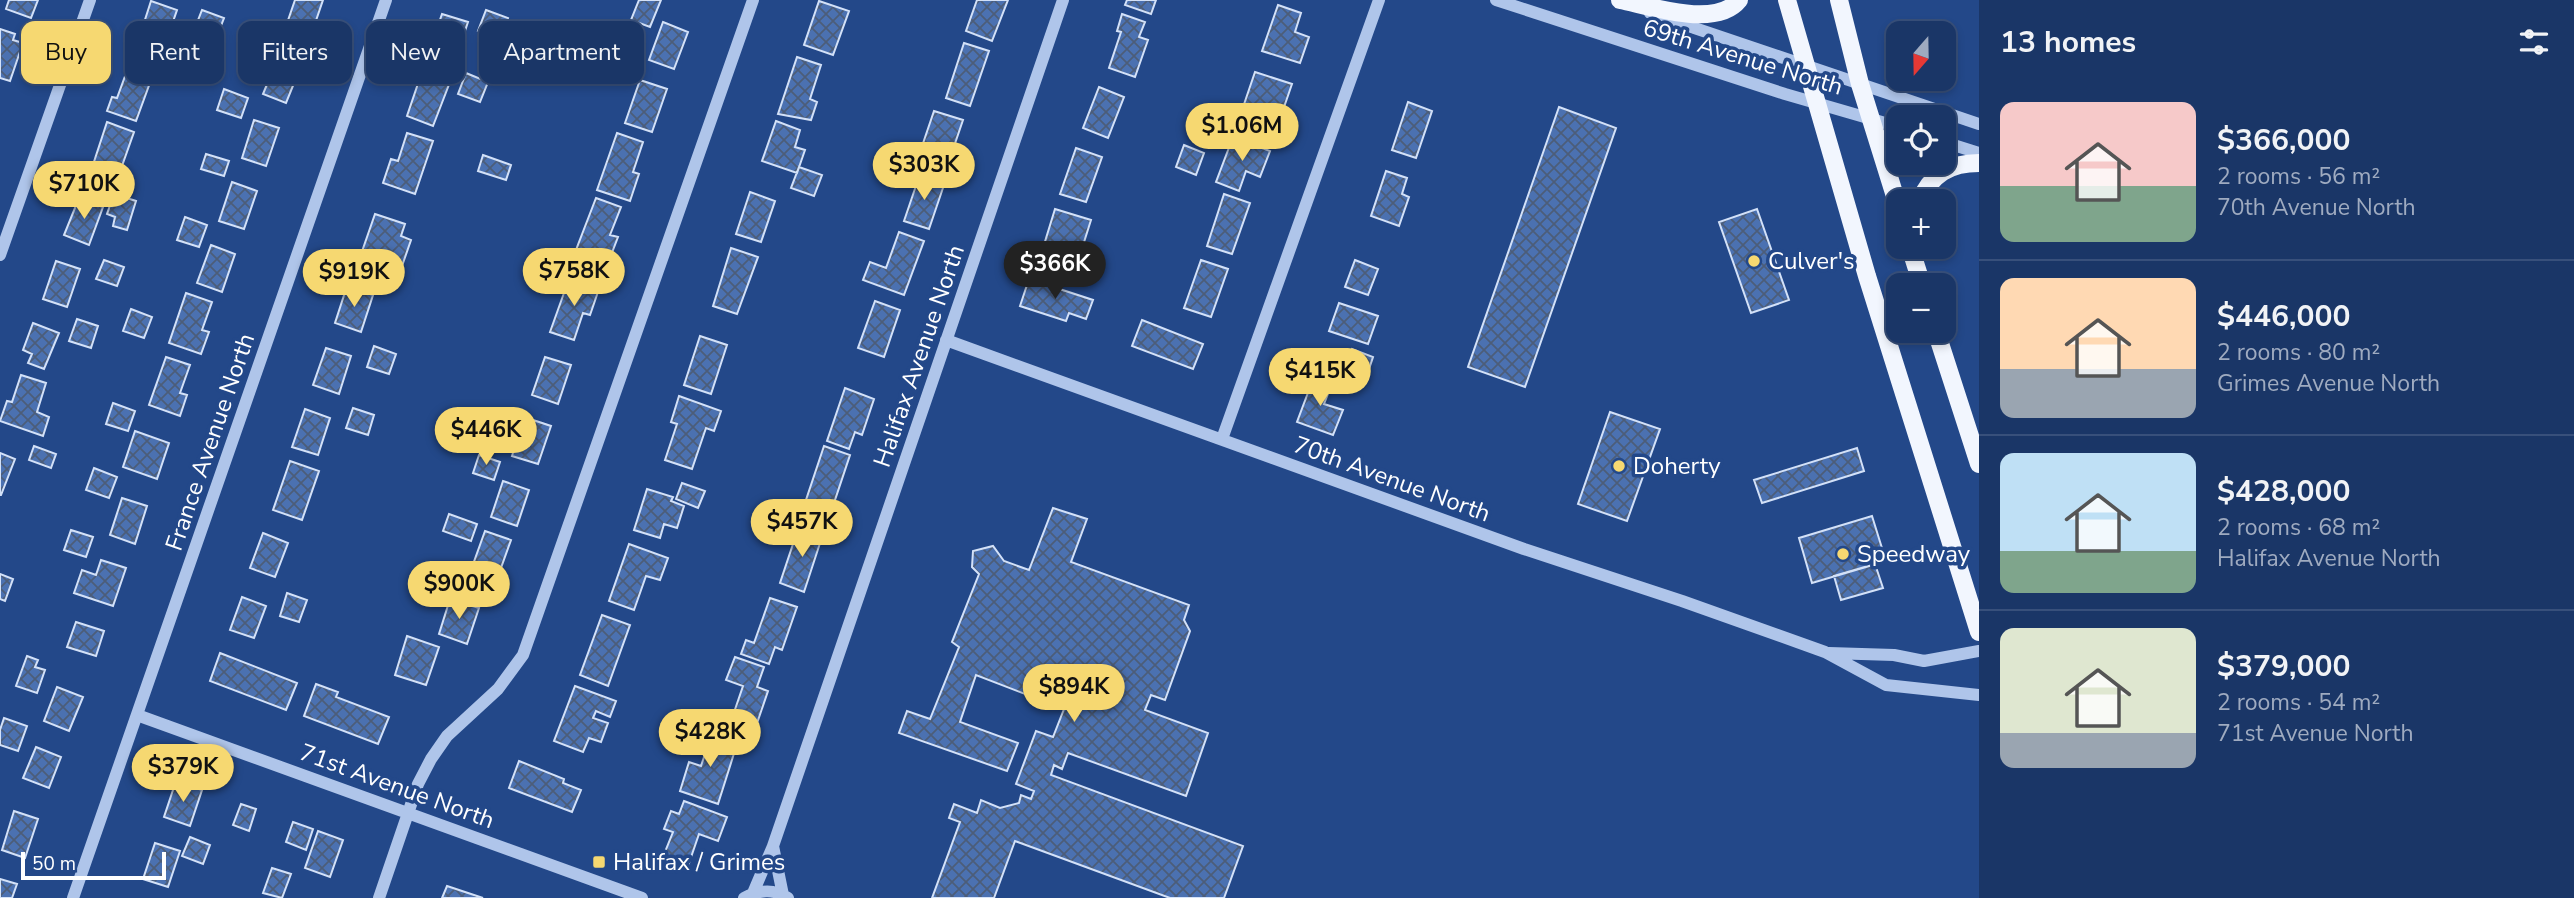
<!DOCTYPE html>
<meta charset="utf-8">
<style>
:root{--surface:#1a3667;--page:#233e6d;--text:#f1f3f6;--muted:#9fabc0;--line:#38507b;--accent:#f6d871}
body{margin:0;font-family:"Nunito Sans",sans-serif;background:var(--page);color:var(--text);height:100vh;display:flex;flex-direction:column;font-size:26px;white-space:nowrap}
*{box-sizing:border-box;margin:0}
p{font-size:23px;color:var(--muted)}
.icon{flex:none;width:38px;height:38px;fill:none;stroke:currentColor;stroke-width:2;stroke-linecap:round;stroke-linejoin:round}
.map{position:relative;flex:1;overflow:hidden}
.side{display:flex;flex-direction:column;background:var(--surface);width:595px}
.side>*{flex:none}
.guide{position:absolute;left:21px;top:21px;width:665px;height:63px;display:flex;gap:14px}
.needle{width:46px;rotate:200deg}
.fabs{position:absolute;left:1886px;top:21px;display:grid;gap:14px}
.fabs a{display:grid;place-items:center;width:70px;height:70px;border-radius:14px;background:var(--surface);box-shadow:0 4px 10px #0003,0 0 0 2px var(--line);font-size:35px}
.scale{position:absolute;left:21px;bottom:18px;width:145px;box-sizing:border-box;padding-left:7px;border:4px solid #fff;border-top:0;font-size:19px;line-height:24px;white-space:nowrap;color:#fff;-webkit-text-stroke:5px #234889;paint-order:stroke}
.price{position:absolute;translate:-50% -60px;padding:0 16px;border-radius:24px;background:var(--accent);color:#111;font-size:23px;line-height:46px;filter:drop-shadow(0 2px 4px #0008)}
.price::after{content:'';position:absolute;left:50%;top:42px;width:21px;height:16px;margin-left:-10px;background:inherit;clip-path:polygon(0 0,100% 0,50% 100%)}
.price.active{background:#222;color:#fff}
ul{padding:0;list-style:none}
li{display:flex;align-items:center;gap:21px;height:175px;padding:0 21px}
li+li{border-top:2px solid var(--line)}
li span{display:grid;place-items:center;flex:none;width:196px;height:140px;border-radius:14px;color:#555}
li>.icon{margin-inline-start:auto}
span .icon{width:84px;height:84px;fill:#fffc;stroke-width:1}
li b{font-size:30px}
h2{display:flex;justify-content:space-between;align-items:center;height:84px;padding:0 21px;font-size:30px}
.chip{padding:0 24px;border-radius:14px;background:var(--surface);box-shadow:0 4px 10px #0003,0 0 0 2px var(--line);font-size:24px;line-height:63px}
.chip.active{background:var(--accent);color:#111}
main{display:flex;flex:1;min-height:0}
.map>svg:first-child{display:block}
.building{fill:url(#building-cross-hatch);stroke:#d3e1f8;stroke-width:2}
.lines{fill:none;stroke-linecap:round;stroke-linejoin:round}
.minor{stroke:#afc5ea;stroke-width:12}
.major{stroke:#f2f6fe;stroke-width:18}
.poi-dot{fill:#f6d871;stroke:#234889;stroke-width:2.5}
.labels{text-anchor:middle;stroke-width:7;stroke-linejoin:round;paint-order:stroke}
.street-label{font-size:24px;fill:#fff;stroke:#234889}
.poi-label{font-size:24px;fill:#fff;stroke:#234889;text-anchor:start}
</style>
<main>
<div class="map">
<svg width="1979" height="898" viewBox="0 0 1979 898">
<defs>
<pattern id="building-cross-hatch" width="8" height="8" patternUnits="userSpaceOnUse" patternTransform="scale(1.75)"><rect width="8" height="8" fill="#4b71b1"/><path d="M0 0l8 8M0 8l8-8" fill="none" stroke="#4c5d79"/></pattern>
</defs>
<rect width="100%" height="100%" fill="#234889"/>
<path class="building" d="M 9,0 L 38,0 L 31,18 L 6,9 Z
M 295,0 L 323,0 L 308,44 L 283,35 Z
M 639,0 L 661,0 L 650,27 L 631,20 Z
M 977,0 L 1008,0 L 992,41 L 966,31 Z
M 1127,0 L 1156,0 L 1151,14 L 1125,5 Z
M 151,1 L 177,10 L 160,59 L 129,49 L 137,27 L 142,29 Z
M 819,1 L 849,11 L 833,55 L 804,45 Z
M 1278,5 L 1301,13 L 1295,32 L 1309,37 L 1300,63 L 1262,51 Z
M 202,10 L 224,18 L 217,36 L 195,28 Z
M 486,10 L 508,18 L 501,39 L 478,31 Z
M 442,14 L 468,22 L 455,61 L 429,52 Z
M 1122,14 L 1145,22 L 1139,37 L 1148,40 L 1135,77 L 1109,68 L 1121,32 L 1117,31 Z
M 663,22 L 688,32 L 674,69 L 649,60 Z
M 248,25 L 269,32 L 261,56 L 240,49 Z
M 0,29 L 15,34 L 13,40 L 23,43 L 10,81 L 0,78 Z
M 964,43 L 989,51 L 970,106 L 946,98 Z
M 606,52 L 630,62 L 622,82 L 598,72 Z
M 277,57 L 301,66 L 286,103 L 263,94 L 268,82 L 259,79 L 265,63 L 273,66 Z
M 797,57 L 821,65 L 810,99 L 817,102 L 811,120 L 778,114 Z
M 131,60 L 155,69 L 136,121 L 107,111 L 112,97 L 117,98 Z
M 424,66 L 450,82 L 433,126 L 407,116 Z
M 1255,72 L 1292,84 L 1283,110 L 1269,106 L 1262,126 L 1239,119 Z
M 466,73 L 488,82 L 480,102 L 458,94 Z
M 640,80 L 667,89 L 652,132 L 625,123 Z
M 1099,87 L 1124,97 L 1108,138 L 1083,128 Z
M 224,89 L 248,98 L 241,118 L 217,110 Z
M 1408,102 L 1432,111 L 1416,158 L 1392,150 Z
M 1559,107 L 1616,128 L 1525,387 L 1468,367 Z
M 934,111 L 963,120 L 947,167 L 918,158 Z
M 254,120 L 279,128 L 266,166 L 242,158 Z
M 776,121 L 800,130 L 795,147 L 805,150 L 797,173 L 762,161 Z
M 107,122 L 134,132 L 117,180 L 91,171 Z
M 407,133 L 433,141 L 415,194 L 383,183 L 391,159 L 398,161 Z
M 617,133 L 643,142 L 633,172 L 639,174 L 630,201 L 597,190 Z
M 1233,137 L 1270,151 L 1260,177 L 1246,171 L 1239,191 L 1216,182 Z
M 1184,145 L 1204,153 L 1196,175 L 1176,167 Z
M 1076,148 L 1102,157 L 1086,202 L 1060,194 Z
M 206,154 L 229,161 L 224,176 L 201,169 Z
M 483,155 L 511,165 L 506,180 L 478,171 Z
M 799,167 L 822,175 L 814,196 L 791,188 Z
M 1386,171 L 1407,178 L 1402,194 L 1409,197 L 1399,226 L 1371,216 Z
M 920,174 L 945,182 L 929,229 L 904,221 Z
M 232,182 L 257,191 L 244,229 L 219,221 Z
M 750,192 L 775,201 L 761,242 L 736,234 Z
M 114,194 L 136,201 L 127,230 L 113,226 L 115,217 L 107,214 Z
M 1224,194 L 1250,203 L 1232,254 L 1207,246 Z
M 79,198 L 103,207 L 89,245 L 64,235 Z
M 596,198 L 621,207 L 610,235 L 618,237 L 608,263 L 576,250 Z
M 1055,209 L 1091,220 L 1079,258 L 1066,253 L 1061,268 L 1039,261 Z
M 1757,209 L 1789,300 L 1751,313 L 1719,222 Z
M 375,214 L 405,224 L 401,236 L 411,240 L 402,266 L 391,262 L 387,273 L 358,263 Z
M 185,217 L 207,225 L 199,247 L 177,240 Z
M 899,232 L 924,241 L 904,295 L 863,280 L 870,262 L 886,268 Z
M 211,245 L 235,254 L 222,292 L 197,283 Z
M 731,248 L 758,257 L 737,314 L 713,306 Z
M 104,260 L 124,267 L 117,286 L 96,279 Z
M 1201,260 L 1228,269 L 1211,317 L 1184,308 Z
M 1355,260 L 1378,269 L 1368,295 L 1345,287 Z
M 56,261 L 80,269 L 67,307 L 43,299 Z
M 569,279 L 599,289 L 590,315 L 583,313 L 574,340 L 550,332 Z
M 1029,279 L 1093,300 L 1086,319 L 1069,313 L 1066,321 L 1020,306 Z
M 347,286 L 373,295 L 361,332 L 335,323 Z
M 186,293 L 212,302 L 202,330 L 209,332 L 201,354 L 169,343 Z
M 875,301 L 900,310 L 884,357 L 858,348 Z
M 1339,303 L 1378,316 L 1368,344 L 1329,331 Z
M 131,309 L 152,317 L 144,338 L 123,331 Z
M 77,319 L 98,326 L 91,348 L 69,341 Z
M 1142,320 L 1203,344 L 1193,369 L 1132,346 Z
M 33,323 L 59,333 L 44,369 L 28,363 L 32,354 L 23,350 Z
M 700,336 L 727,345 L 711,394 L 684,385 Z
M 374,346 L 396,354 L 389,374 L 367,367 Z
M 326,348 L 351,356 L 339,394 L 313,385 Z
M 1352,349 L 1373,357 L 1367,375 L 1345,367 Z
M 166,357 L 190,365 L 180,393 L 187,395 L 180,416 L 149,405 Z
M 545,357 L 571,365 L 558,404 L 532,395 Z
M 1315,374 L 1333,381 L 1324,404 L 1343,410 L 1333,435 L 1297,422 Z
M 21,375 L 46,383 L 37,412 L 49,417 L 43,436 L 0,421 L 7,401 L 12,402 Z
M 845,388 L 874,399 L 862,435 L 855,432 L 849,449 L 827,441 Z
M 679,396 L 721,411 L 714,431 L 706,428 L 692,469 L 665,460 L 677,424 L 671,422 Z
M 113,403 L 135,411 L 128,431 L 106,424 Z
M 353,408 L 374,415 L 368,435 L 346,428 Z
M 305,409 L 330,418 L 318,455 L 292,447 Z
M 1610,412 L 1660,429 L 1627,521 L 1578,504 Z
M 524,417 L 551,426 L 538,464 L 512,456 Z
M 135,431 L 169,443 L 157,479 L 123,467 Z
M 34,446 L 56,454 L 51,468 L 29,460 Z
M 824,446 L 850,455 L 829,518 L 803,509 Z
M 1857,448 L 1864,471 L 1762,503 L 1754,480 Z
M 0,453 L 15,459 L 1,495 L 0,495 Z
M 479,455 L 500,462 L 494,480 L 473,473 Z
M 290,461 L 319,471 L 302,520 L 273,510 Z
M 94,468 L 117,477 L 109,498 L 86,490 Z
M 503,481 L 529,490 L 517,526 L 491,517 Z
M 682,483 L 705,491 L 698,508 L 676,499 Z
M 647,489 L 673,497 L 671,501 L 684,506 L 677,528 L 664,524 L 660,538 L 634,530 Z
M 122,498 L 147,506 L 135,544 L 110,535 Z
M 1053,508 L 1087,519 L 1071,562 L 1189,605 L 1184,620 L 1190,631 L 1165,700 L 1151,695 L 1145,710 L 1208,733 L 1186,796 L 1068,753 L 1062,769 L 1054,765 L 1051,775 L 1243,846 L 1224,898 L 1170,898 L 1015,841 L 994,898 L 932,898 L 960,822 L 949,818 L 954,804 L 977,813 L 981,800 L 1000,808 L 1019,803 L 1021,795 L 1031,799 L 1034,791 L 1016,784 L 1036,731 L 1053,737 L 1064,709 L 976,675 L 960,722 L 1018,743 L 1007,771 L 899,733 L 907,711 L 930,719 L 959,647 L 952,642 L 979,574 L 972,567 L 973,551 L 993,546 L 1004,561 L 1029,570 Z
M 449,514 L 477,524 L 471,541 L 443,531 Z
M 1872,516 L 1886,561 L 1812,583 L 1799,538 Z
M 799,526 L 823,534 L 804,592 L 780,583 Z
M 71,530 L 93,537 L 86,557 L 64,550 Z
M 485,531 L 511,540 L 492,593 L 466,584 Z
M 263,533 L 288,543 L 275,577 L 250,568 Z
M 629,544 L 668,558 L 660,580 L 646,576 L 634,610 L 609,601 Z
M 101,560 L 126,568 L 113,606 L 74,593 L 82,570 L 96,575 Z
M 1875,564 L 1883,588 L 1841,600 L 1834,576 Z
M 426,573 L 444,580 L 438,596 L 420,590 Z
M 0,574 L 13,579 L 5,601 L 0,599 Z
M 287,593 L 307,600 L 299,622 L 280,616 Z
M 242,597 L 266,606 L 254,638 L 230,630 Z
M 770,598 L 797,607 L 782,650 L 775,647 L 769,664 L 741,654 L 746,640 L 754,643 Z
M 450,599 L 479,608 L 467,644 L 439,634 Z
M 602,615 L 630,625 L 608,686 L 580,675 Z
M 76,622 L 104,631 L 96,656 L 67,647 Z
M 407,636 L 439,647 L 426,685 L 395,675 Z
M 220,653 L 297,683 L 286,710 L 210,681 Z
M 27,656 L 38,660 L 35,667 L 45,670 L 37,693 L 16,686 Z
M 735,657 L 764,667 L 757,687 L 768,691 L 753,735 L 729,727 L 743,686 L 726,680 Z
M 316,684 L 338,692 L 336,697 L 389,717 L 378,744 L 304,716 Z
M 575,686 L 616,701 L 610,717 L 596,711 L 593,718 L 608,723 L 601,742 L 589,738 L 583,752 L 554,741 Z
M 57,687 L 83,697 L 69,731 L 44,721 Z
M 4,718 L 27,726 L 18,751 L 0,745 L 0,730 Z
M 702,733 L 737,744 L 718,804 L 680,791 L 689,762 L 701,766 L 706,751 L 696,748 Z
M 36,747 L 61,757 L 49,788 L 23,778 Z
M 519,761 L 564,779 L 563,783 L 581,790 L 572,812 L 509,788 Z
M 176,781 L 202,790 L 190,826 L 164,817 Z
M 684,801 L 727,817 L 718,841 L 699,834 L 688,866 L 663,857 L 673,832 L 664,829 L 671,811 L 679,814 Z
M 241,804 L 256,809 L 249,831 L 233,825 Z
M 14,811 L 38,819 L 25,858 L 2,850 Z
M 293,822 L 313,829 L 306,850 L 286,842 Z
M 318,831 L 343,840 L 330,877 L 305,868 Z
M 190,837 L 210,845 L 203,864 L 182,856 Z
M 155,843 L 180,851 L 168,887 L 143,879 Z
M 272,868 L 291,874 L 282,898 L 263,893 Z
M 0,879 L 17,884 L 12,898 L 0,898 Z
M 447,886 L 483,898 L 442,898 Z"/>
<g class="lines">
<path class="minor" d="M 1496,0 L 1785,94 L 1899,127
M 1650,13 L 1979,124
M 1944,142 L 1979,153
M 0,255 L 90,0
M 946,340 L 1524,549 L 1682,601 L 1825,652 L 1886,685 L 1979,695
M 1222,439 L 1379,0
M 1829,653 L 1894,655 L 1924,661 L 1979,651
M 137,715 L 642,898
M 773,846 L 1063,0
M 753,893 L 773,846 L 783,895
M 73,898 L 386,0
M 379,898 L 418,784 L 431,759 L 447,736 L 498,689 L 523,655 L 753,0
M 744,898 C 759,890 773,888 788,898"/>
<path class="major" d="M 1620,0 C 1650,6 1716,29 1739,0
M 1787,0 L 1867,276 L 1979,632
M 1839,0 L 1860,84 L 1899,209
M 1920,201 C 1931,174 1950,163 1979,163
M 1910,247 L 1922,285
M 1936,331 L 1979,464"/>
</g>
<g class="poi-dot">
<circle cx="1754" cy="261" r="7"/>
<circle cx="1619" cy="466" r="7"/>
<circle cx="1843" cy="554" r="7"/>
<rect x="592" y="855" width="14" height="14" rx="3.5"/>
</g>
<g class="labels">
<g class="street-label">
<text transform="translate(1743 57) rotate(17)" y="8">69th Avenue North</text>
<text transform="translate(919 356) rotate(-71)" y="8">Halifax Avenue North</text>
<text transform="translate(210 442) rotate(-71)" y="8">France Avenue North</text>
<text transform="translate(1392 479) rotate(20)" y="8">70th Avenue North</text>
<text transform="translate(397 786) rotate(20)" y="8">71st Avenue North</text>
</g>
<g class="poi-label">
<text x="1768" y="269">Culver's</text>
<text x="1633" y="474">Doherty</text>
<text x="1857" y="562">Speedway</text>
<text x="613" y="870">Halifax / Grimes</text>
</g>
</g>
</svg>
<div class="fabs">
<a><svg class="needle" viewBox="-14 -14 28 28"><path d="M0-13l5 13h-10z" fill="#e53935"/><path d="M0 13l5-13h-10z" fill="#9fabc0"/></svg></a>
<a><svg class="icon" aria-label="locate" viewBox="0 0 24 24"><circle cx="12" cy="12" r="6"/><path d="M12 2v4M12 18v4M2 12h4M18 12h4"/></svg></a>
<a>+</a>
<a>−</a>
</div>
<div class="scale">50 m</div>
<b class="price" style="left:1242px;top:163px">$1.06M</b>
<b class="price" style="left:924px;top:202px">$303K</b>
<b class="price" style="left:84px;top:221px">$710K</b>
<b class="price active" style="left:1055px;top:301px">$366K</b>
<b class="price" style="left:574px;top:308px">$758K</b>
<b class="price" style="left:354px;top:309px">$919K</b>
<b class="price" style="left:1320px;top:408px">$415K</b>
<b class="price" style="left:486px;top:467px">$446K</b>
<b class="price" style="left:802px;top:559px">$457K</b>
<b class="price" style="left:459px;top:621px">$900K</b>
<b class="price" style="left:1074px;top:724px">$894K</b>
<b class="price" style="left:710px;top:769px">$428K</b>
<b class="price" style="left:183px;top:804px">$379K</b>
<div class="guide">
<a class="chip active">Buy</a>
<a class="chip">Rent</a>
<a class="chip">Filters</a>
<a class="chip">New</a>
<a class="chip">Apartment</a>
</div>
</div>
<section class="side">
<h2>13 homes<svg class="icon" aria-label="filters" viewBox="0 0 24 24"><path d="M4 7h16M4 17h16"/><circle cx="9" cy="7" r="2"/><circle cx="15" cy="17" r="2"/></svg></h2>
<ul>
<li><span style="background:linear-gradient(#f6c9c9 60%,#7fa58c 0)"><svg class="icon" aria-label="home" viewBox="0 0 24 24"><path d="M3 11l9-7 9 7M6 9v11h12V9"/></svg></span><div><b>$366,000</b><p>2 rooms · 56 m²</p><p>70th Avenue North</p></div></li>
<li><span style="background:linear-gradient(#ffd9b3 65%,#9aa5b1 0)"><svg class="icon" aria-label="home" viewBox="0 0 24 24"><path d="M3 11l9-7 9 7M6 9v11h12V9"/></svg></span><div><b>$446,000</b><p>2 rooms · 80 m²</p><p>Grimes Avenue North</p></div></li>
<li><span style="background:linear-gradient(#bfe0f5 70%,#7fa58c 0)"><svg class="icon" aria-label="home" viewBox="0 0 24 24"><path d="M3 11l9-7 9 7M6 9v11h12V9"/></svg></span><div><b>$428,000</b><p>2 rooms · 68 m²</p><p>Halifax Avenue North</p></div></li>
<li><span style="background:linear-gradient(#dfe7d0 75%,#9aa5b1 0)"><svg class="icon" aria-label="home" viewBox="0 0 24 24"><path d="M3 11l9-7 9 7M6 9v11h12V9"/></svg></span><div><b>$379,000</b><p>2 rooms · 54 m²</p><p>71st Avenue North</p></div></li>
</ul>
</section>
</main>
